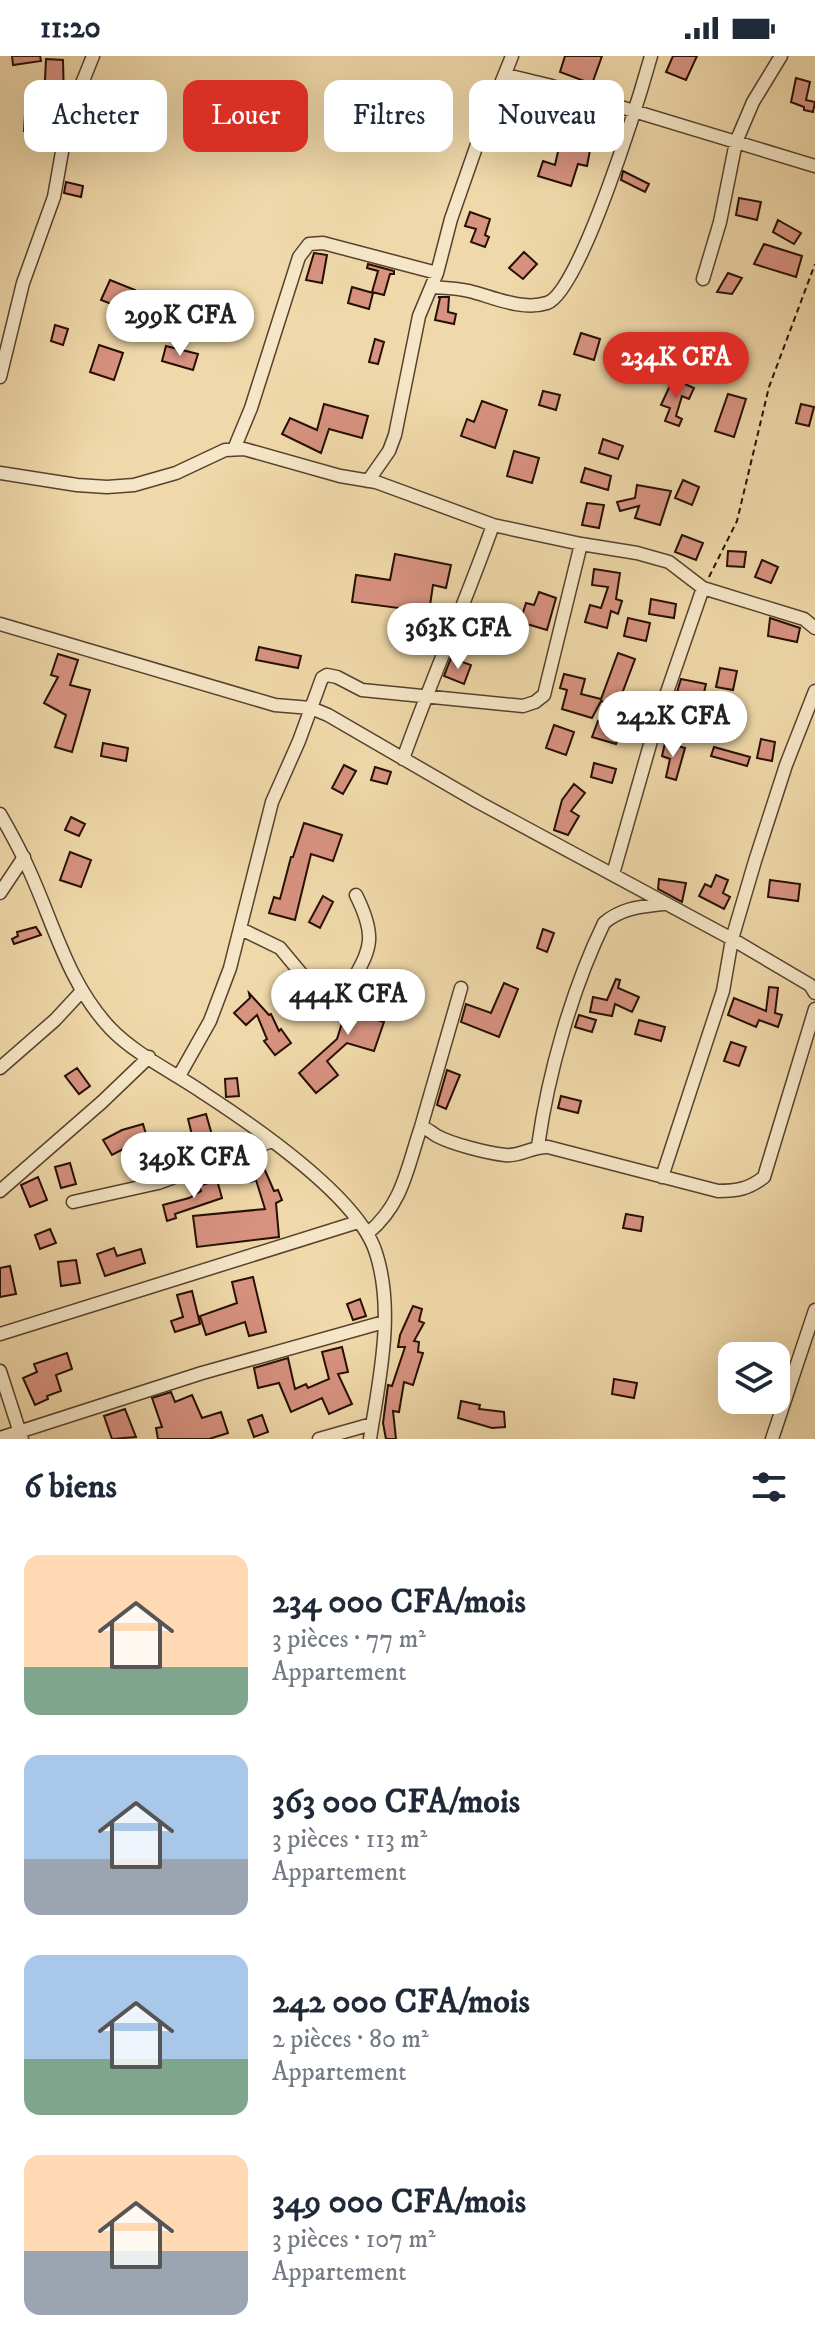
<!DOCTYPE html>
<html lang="fr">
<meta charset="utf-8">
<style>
:root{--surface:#fff;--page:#f6f6f7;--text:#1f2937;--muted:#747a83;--accent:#d93025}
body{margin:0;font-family:"IM FELL DW Pica",serif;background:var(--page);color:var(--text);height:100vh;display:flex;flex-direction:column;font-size:30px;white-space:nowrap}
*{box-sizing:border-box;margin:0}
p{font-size:26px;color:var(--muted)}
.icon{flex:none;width:44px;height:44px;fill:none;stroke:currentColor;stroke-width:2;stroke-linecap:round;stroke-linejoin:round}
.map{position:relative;height:1383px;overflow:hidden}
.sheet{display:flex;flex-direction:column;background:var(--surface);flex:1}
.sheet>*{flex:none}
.top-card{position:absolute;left:24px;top:24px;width:768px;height:72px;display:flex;gap:16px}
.tools{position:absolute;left:718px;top:1286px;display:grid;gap:16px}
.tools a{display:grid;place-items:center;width:72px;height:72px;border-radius:16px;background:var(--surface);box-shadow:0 8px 32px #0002;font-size:40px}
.price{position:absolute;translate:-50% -68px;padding:0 18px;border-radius:28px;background:#fff;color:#222;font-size:26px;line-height:52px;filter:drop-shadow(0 2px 4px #0008)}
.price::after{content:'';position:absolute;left:50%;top:48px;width:24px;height:18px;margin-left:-12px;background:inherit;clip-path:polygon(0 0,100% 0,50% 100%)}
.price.selected{background:var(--accent);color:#fff}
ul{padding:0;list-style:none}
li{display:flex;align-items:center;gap:24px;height:200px;padding:0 24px}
li span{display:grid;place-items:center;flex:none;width:224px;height:160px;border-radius:16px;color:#555}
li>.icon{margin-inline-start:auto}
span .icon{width:96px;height:96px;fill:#fffc;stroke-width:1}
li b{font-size:34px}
h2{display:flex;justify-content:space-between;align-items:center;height:96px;padding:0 24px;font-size:34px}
.chip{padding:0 28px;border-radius:16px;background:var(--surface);box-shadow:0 8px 32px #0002;font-size:28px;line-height:72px}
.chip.selected{background:var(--accent);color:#fff}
.status{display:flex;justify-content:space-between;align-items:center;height:56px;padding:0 40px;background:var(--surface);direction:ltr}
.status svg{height:22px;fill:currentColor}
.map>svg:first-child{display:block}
.building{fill:#d79280;stroke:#260f04;stroke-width:2}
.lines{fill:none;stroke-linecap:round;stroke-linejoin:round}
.street-casing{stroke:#58412d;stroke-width:15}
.path{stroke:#260f04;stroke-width:2;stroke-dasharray:6 4;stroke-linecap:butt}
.street{stroke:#f5e6c7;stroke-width:12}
</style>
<div class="status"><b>11:20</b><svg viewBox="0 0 49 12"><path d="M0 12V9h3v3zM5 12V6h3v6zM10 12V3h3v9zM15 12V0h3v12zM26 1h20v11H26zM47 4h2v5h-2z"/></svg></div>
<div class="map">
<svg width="815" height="1383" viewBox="0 0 815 1383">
<rect width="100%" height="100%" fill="#efd8a9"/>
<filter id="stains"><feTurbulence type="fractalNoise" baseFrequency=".0025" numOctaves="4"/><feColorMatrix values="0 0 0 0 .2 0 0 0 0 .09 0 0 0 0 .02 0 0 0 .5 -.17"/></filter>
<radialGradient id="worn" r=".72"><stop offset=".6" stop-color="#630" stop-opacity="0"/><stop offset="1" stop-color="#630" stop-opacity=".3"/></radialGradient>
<path class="building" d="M 12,0 L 40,0 L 41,5 L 13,9 Z
M 565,0 L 602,0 L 592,28 L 560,16 Z
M 673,0 L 697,0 L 686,24 L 666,16 Z
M 46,3 L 63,4 L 64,45 L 44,44 Z
M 796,22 L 810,26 L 806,44 L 815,46 L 813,56 L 804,54 L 804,51 L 791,46 Z
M 26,42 L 44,44 L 41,76 L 24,75 Z
M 541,45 L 557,49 L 553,70 L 536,66 Z
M 561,82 L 591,89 L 587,110 L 578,108 L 571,130 L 538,120 L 543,105 L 555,109 Z
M 623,115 L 649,128 L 645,136 L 621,124 Z
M 66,126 L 83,130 L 81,141 L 64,137 Z
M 739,142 L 761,146 L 757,164 L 736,159 Z
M 470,156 L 490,163 L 485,179 L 489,181 L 485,191 L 471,186 L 476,173 L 465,170 Z
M 778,164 L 801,177 L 794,188 L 773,176 Z
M 764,188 L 802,200 L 796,221 L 754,208 Z
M 524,196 L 537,208 L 523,223 L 509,212 Z
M 314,197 L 327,199 L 322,227 L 306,224 Z
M 368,208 L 394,215 L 394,218 L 390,218 L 384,239 L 372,236 L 378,215 L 367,212 Z
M 728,217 L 742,222 L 732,238 L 717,236 Z
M 110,224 L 135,234 L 127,254 L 101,244 Z
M 352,231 L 373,237 L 369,253 L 348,247 Z
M 438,241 L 449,241 L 448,256 L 456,258 L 454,268 L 435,264 L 440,242 Z
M 55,269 L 68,273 L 63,289 L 51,285 Z
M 581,277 L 600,283 L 594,304 L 574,298 Z
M 375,283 L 384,286 L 378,308 L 369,306 Z
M 99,289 L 123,297 L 114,324 L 90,316 Z
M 166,290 L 198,298 L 193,314 L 162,305 Z
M 673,323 L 694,332 L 689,343 L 682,340 L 676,360 L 682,363 L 679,370 L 665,365 L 670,352 L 661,349 Z
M 543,335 L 560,339 L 556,354 L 539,349 Z
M 728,338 L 746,343 L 734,381 L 715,375 Z
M 482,345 L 507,354 L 495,392 L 461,380 L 467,363 L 474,366 Z
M 324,348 L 368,360 L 362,382 L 329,373 L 321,397 L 282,378 L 290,362 L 317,374 Z
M 801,348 L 814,351 L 809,370 L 796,367 Z
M 603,383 L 623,390 L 618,403 L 599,397 Z
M 514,395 L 539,402 L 532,427 L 507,420 Z
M 585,412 L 611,420 L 608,434 L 581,426 Z
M 683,424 L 699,431 L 692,449 L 675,442 Z
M 637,429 L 671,435 L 660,469 L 635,462 L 639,450 L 620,455 L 617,446 L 635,442 Z
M 587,447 L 604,449 L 599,472 L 582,469 Z
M 682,479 L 703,487 L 696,504 L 675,496 Z
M 728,495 L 746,496 L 744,511 L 727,510 Z
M 395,498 L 451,509 L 446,532 L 433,529 L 429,556 L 352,546 L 356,519 L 390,524 Z
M 762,504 L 778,511 L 771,527 L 755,521 Z
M 594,513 L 620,517 L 616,543 L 622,545 L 618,558 L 611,555 L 607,572 L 585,566 L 590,549 L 601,552 L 608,531 L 592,529 Z
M 539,536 L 556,542 L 547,574 L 520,566 L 526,547 L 534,549 Z
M 651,543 L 676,548 L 674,562 L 649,558 Z
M 628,562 L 650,567 L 646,585 L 624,580 Z
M 770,562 L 800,572 L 797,586 L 768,580 Z
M 259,591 L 301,600 L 298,612 L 256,604 Z
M 618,597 L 635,603 L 617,651 L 601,645 L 592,662 L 562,653 L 567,634 L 560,632 L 564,618 L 585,623 L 581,638 L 601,643 Z
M 58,598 L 78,604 L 70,629 L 90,634 L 72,696 L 55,691 L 66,659 L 44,647 L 58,621 L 51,619 Z
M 451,602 L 471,609 L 464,628 L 444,620 Z
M 720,612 L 737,615 L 733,634 L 716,631 Z
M 681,623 L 706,628 L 703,641 L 677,636 Z
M 598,665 L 621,672 L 616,688 L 592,681 Z
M 554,669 L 574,676 L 566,699 L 546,692 Z
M 761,683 L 775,686 L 772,705 L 757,702 Z
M 103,687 L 128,692 L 126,705 L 101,700 Z
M 665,687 L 685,692 L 676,724 L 666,721 L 670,703 L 662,700 Z
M 714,691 L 750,701 L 747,710 L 711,700 Z
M 594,707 L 616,713 L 612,727 L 591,721 Z
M 344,709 L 356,715 L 343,738 L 332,732 Z
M 375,711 L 391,716 L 387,728 L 371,724 Z
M 574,728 L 585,737 L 571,755 L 579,760 L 568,779 L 554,774 L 562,744 Z
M 71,761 L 85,768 L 79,780 L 65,774 Z
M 304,767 L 342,779 L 333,805 L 311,798 L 295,864 L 269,857 L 274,841 L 280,843 L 291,801 L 293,801 Z
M 70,796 L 91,804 L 81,831 L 60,824 Z
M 716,819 L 728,824 L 723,837 L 730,841 L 724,853 L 699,840 L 705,828 L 711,831 Z
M 659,823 L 686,827 L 682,846 L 658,833 Z
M 770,824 L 800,828 L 798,845 L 768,841 Z
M 323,840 L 333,846 L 320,872 L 309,866 Z
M 36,871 L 41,879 L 14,888 L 12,883 L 18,880 L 17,876 Z
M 543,873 L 554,877 L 547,896 L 537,892 Z
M 616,923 L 620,924 L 618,932 L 639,941 L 632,956 L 615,948 L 612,960 L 590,956 L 593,941 L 607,944 Z
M 362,926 L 378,929 L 371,962 L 384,966 L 374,995 L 347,987 L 327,1005 L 338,1019 L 316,1037 L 299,1017 L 337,983 L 346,954 L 352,956 L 356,938 Z
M 504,927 L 518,933 L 499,981 L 461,966 L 466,948 L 491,957 Z
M 769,931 L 778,932 L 775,957 L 782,959 L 778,971 L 759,964 L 756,971 L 728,959 L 734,942 L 766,955 Z
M 249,937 L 269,959 L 271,958 L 279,975 L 281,973 L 291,987 L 275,999 L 264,985 L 267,983 L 257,959 L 246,969 L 234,957 L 250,942 Z
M 579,959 L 596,964 L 592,976 L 575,971 Z
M 639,964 L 665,971 L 661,985 L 635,978 Z
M 731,986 L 746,991 L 739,1010 L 724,1005 Z
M 77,1012 L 90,1030 L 79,1038 L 65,1020 Z
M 447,1014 L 460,1019 L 446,1053 L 437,1049 Z
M 237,1022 L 239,1040 L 226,1041 L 225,1023 Z
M 561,1040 L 581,1045 L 578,1057 L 558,1052 Z
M 206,1058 L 214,1086 L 195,1091 L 188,1063 Z
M 143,1068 L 154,1105 L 132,1111 L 127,1091 L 112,1099 L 103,1084 L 122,1074 Z
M 260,1103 L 274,1135 L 278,1134 L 282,1144 L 276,1147 L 279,1181 L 197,1191 L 193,1160 L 265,1153 L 256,1124 L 251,1126 L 244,1110 Z
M 70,1107 L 76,1128 L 61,1132 L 55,1111 Z
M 38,1121 L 47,1144 L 30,1151 L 21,1129 Z
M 217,1124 L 222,1142 L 175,1158 L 176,1162 L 167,1165 L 163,1149 L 189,1142 L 201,1135 L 199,1130 Z
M 626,1158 L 643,1161 L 641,1175 L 623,1172 Z
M 50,1173 L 56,1187 L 40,1193 L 35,1179 Z
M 114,1192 L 117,1200 L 141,1193 L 145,1207 L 105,1220 L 97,1198 Z
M 76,1204 L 80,1227 L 61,1230 L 58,1206 Z
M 10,1210 L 16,1238 L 0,1241 L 0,1212 Z
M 253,1221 L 266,1276 L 249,1280 L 245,1266 L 206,1279 L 200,1260 L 237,1247 L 232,1226 Z
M 192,1235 L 200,1268 L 175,1276 L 171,1265 L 183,1261 L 177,1239 Z
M 360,1243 L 366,1260 L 353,1264 L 347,1248 Z
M 413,1250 L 422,1253 L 419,1265 L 424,1267 L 414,1285 L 419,1286 L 418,1296 L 423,1297 L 413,1329 L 404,1326 L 399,1356 L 393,1355 L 396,1383 L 386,1383 L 383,1367 L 388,1329 L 392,1330 L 405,1291 L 398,1291 L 400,1279 Z
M 342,1291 L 348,1316 L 338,1318 L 352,1348 L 329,1358 L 322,1342 L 291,1356 L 279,1327 L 258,1332 L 254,1312 L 288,1302 L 295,1333 L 306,1328 L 308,1332 L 329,1323 L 322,1296 Z
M 67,1297 L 72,1313 L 56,1319 L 61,1335 L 47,1340 L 48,1343 L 35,1349 L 23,1322 L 37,1316 L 34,1308 Z
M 614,1323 L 637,1327 L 634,1342 L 612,1338 Z
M 171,1336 L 175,1346 L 192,1339 L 202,1362 L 221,1356 L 228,1377 L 209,1383 L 158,1383 L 156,1372 L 162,1371 L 152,1342 Z
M 461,1345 L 480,1349 L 479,1353 L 504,1356 L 505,1371 L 492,1372 L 458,1362 Z
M 125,1353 L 136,1381 L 112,1383 L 104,1360 Z
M 262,1359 L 268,1376 L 254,1381 L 248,1364 Z"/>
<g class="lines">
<defs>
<path id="street" d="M 506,19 L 548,29 L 815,110
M 703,223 L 720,166 L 736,86 L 753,46 L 781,0
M 432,231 C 444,232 456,232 469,235 C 493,241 522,255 547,247 C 580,237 640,39 651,0
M 0,321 L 23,227 L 54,141 L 68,62 L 93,0
M 234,393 L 251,352 L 299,201 L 309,188 L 323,187 L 437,217
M 0,417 L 77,429 L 107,431 L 134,429 L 176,417 L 225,394 L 244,393 L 340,420 L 376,426 L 493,469 L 581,488 L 637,497 L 669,506 L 703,532 L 804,563 L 815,572
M 368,425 L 389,395 L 395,379 L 419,260 L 437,217 L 451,163 L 481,77 L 512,0
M 0,568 L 275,649 L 311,652 L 328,659 L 478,746 L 732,883 L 810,929 L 815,937
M 403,703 C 431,624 465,548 493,469
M 0,758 C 8,772 16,786 23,801 C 52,859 65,925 111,973 C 136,999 175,1017 205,1038 C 254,1070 359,1141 376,1197 C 395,1256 379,1324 370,1383
M 613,818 L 655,671 L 703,532
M 0,837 L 24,801
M 241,873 L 280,892 L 325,946 L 335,948 L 343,944 C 365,897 382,891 356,839
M 0,1012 L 55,964 L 81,936
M 179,1020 L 210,965 L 230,912 L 272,746 L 299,685 L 322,622 L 327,619 L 337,621 L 362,634 L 523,650 L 535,646 L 544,639 L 581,488
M 421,1071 L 461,932
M 538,1090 C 548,1018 572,933 604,867 C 622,852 639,851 663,848
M 662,1121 L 723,935 L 732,883 L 755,805 L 786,709 L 815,635
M 0,1135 L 102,1046 L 149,1001
M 73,1146 L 158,1127 L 272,1085
M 368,1177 C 403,1148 407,1112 421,1071 C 429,1073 430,1076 437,1080 C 452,1088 487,1097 505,1099 C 520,1101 532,1090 548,1091 L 718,1135 C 737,1135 749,1133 764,1121 L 815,953
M 0,1278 L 358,1166
M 0,1315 L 22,1383
M 0,1382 L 202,1317 L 384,1266
M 319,1383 L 372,1368
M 772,1383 L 815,1254"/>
</defs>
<use href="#street" class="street-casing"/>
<path class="path" d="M 709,521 L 737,465 L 769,331 L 815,208"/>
<use href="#street" class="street"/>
</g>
<rect width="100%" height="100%" filter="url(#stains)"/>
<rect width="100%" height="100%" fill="url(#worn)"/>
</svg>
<div class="tools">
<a><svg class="icon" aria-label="layers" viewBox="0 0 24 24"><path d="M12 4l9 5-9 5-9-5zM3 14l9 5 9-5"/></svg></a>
</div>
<b class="price" style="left:180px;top:302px">299K CFA</b>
<b class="price selected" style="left:676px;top:344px">234K CFA</b>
<b class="price" style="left:458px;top:615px">363K CFA</b>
<b class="price" style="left:673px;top:703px">242K CFA</b>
<b class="price" style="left:348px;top:981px">444K CFA</b>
<b class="price" style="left:194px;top:1144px">349K CFA</b>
<div class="top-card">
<a class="chip">Acheter</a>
<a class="chip selected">Louer</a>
<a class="chip">Filtres</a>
<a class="chip">Nouveau</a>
</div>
</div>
<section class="sheet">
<h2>6 biens<svg class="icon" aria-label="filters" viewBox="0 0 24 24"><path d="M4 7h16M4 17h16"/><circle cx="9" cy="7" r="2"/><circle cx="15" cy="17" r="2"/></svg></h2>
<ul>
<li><span style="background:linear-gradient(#ffd9b3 70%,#7fa58c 0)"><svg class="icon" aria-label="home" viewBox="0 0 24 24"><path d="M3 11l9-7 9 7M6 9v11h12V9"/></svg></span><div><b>234 000 CFA/mois</b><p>3 pièces · 77 m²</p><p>Appartement</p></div></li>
<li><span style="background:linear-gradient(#a9c7e8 65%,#9aa5b1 0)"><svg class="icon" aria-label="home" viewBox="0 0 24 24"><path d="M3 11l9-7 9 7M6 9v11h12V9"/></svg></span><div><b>363 000 CFA/mois</b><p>3 pièces · 113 m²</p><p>Appartement</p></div></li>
<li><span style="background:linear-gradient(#a9c7e8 65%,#7fa58c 0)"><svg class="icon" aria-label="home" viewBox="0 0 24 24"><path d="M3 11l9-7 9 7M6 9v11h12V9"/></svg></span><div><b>242 000 CFA/mois</b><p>2 pièces · 80 m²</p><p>Appartement</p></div></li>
<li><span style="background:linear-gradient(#ffd9b3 60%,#9aa5b1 0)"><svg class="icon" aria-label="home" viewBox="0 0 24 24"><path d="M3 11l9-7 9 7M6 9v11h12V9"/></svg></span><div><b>349 000 CFA/mois</b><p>3 pièces · 107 m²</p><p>Appartement</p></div></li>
</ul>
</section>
